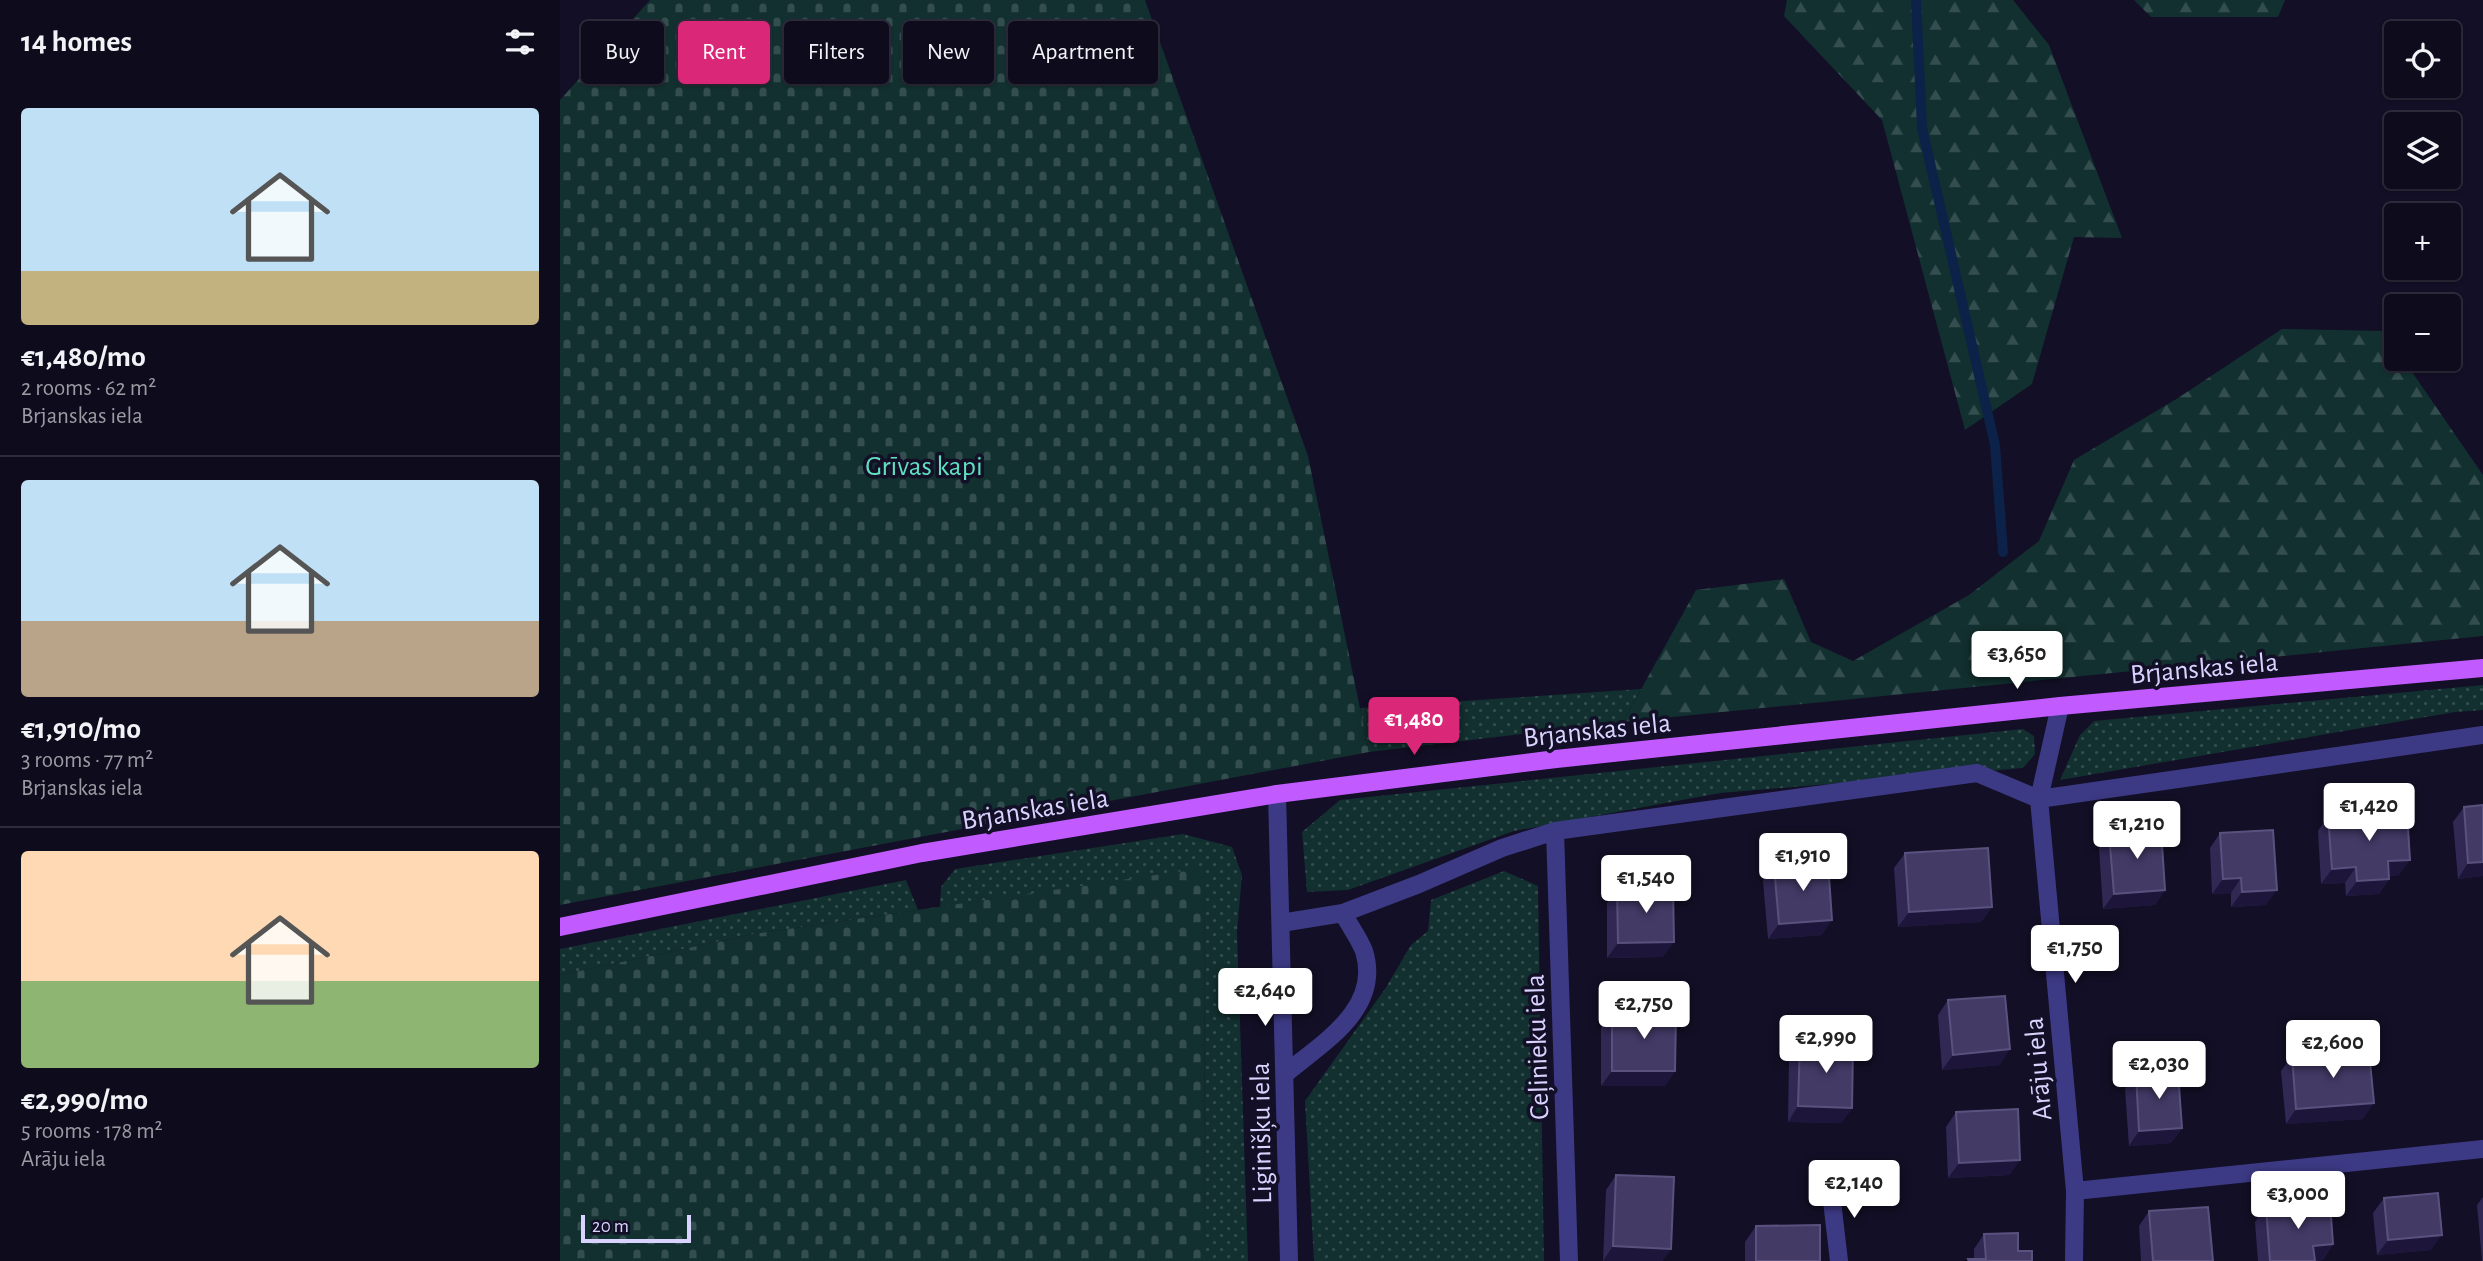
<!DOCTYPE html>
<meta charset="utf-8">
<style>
:root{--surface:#0e0b1c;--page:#171425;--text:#f1f3f6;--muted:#9b9ba3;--line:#2e2b3b;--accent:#db2777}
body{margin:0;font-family:"Alegreya Sans",sans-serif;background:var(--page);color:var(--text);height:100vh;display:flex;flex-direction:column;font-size:26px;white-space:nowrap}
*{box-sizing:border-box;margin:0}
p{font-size:23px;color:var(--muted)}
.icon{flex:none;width:38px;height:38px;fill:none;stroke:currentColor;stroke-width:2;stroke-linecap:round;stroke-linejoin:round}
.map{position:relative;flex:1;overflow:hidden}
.panel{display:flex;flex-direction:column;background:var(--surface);width:560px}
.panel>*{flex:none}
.top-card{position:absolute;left:21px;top:21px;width:665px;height:63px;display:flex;gap:14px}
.tools{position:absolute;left:1824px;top:21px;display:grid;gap:14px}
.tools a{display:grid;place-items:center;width:77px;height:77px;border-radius:7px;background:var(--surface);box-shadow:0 2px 5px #0004,0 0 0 2px var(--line);font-size:35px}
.scale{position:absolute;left:21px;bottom:18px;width:110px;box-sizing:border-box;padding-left:7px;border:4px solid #d9d4ff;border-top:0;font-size:19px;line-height:24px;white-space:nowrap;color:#d9d4ff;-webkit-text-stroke:5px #130f26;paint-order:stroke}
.price{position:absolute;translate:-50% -60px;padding:0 16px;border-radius:7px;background:#fff;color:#222;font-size:23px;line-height:46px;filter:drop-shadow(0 2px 4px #0008)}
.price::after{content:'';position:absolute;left:50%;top:42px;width:21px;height:16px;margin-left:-10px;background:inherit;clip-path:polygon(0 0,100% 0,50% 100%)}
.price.on{background:var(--accent);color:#fff}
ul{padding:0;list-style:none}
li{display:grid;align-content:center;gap:14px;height:371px;padding:0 21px}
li+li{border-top:2px solid var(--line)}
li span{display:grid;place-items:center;height:217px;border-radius:7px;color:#555}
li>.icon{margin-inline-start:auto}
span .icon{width:126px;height:126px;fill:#fffc;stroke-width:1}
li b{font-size:30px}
h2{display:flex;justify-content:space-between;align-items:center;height:84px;padding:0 21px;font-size:30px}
.pill{padding:0 24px;border-radius:7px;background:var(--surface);box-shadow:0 2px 5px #0004,0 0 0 2px var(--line);font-size:24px;line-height:63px}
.pill.on{background:var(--accent);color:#fff}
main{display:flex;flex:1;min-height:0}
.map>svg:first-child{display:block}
.grass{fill:url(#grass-dots)}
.forest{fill:url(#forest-firs)}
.cemetery{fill:url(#cemetery-stones)}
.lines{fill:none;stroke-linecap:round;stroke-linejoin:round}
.stream{stroke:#0c2248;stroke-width:10}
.minor{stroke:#3d3a85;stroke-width:18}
.major{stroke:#c25bff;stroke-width:18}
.wall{fill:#312854}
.shaded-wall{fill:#1d163a}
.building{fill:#433a66;stroke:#5a527e;stroke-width:2}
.labels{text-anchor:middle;stroke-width:7;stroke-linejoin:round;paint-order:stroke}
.park-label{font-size:28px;fill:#5fe0c0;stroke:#130f26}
.street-label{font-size:28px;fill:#d9d4ff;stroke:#130f26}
</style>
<main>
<section class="panel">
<h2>14 homes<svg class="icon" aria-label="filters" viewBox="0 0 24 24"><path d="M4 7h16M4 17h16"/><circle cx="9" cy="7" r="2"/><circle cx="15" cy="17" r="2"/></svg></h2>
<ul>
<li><span style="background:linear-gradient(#bfe0f5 75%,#c2b280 0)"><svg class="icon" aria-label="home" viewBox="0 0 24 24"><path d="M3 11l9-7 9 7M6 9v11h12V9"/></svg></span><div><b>€1,480/mo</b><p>2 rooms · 62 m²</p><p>Brjanskas iela</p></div></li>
<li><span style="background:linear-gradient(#bfe0f5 65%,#b9a48a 0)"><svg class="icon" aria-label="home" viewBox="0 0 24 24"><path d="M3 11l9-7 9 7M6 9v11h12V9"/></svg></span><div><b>€1,910/mo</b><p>3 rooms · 77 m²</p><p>Brjanskas iela</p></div></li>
<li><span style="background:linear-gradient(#ffd9b3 60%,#8fb573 0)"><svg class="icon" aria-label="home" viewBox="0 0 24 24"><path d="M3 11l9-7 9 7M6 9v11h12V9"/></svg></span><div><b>€2,990/mo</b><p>5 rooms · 178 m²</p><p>Arāju iela</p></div></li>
</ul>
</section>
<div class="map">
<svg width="1923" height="1261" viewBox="0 0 1923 1261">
<defs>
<pattern id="grass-dots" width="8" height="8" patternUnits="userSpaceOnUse" patternTransform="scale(1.75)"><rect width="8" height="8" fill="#12302f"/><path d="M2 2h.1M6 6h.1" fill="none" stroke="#344d4e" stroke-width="1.8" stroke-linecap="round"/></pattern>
<pattern id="forest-firs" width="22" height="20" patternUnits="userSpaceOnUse" patternTransform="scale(1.75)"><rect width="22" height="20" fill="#12302f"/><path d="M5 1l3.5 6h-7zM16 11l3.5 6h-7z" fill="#344d4e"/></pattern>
<pattern id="cemetery-stones" width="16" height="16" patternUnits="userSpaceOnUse" patternTransform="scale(1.75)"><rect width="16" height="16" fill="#12302f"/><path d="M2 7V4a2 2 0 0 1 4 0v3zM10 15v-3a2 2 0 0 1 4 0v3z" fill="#344d4e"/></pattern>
</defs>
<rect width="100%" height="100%" fill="#130f26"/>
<path class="grass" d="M 1923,685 L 1923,710 L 1895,712 L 1500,780 L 1520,735 L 1534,721 Z
M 1081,689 L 1063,722 L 809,752 L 800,708 Z
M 1463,729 L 1474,736 L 1475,754 L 1463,768 L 1160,793 L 954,831 L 788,890 L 747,892 L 742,832 L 780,800 Z
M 623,834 L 672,847 L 682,875 L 677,932 L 688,1261 L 645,1261 L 644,869 L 380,907 L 381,887 L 395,869 Z
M 944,871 L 978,886 L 984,1261 L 754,1261 L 745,1101 L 825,989 L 851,945 L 868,931 L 871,900 Z
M 346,880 L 358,910 L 194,934 L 0,975 L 0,949 Z"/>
<path class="forest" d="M 1227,0 L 1453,0 L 1489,45 L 1562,238 L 1514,237 L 1472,384 L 1405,430 L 1322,120 L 1224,16 Z
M 1574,0 L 1725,0 L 1718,17 L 1591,17 Z
M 1722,329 L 1825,331 L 1836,347 L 1836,359 L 1843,359 L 1923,475 L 1923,636 L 1063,722 L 1136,590 L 1224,579 L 1251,642 L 1293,661 L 1409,595 L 1479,541 L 1514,460 L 1618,398 Z"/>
<path class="cemetery" d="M 90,0 L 585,0 L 748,456 L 809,752 L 0,905 L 0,100 Z
M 644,868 L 645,1261 L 0,1261 L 0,975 L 194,934 Z"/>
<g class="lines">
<path class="stream" d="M 1356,0 L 1362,128 L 1435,445 L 1443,552"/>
<path class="minor" d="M 1500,706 L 1479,799 L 1515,1191 L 1514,1261
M 717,794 L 729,1261
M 995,831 L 1009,1261
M 721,923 L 783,913 L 859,884 L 942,848 L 995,831 L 1417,773 L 1479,799 L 1923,735
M 725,1074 C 762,1043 822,1009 804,951 C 799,938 789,925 783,913
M 1270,1184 L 1279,1261
M 1515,1191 L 1923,1149"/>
<path class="major" d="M 0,927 L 362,853 L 717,794 L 996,759 L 1500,706 L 1923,668"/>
</g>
<path class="wall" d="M 1923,805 L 1923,876 L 1898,879 L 1893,822 L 1904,807 Z
M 1768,816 L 1839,875 L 1829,876 L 1829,879 L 1819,894 L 1786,896 L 1785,883 L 1761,884 L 1758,831 Z
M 1549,833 L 1605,890 L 1595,905 L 1543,909 L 1539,848 Z
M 1660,833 L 1706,905 L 1671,907 L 1671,893 L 1652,894 L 1650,848 Z
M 1345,853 L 1432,907 L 1421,922 L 1338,927 L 1334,868 Z
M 1214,866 L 1262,935 L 1208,939 L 1203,881 Z
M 1057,888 L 1103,957 L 1047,958 L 1047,903 Z
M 1388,1000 L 1440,1065 L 1382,1070 L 1378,1015 Z
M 1052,1012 L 1115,1071 L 1105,1086 L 1041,1086 L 1041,1028 Z
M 1240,1042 L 1292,1108 L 1281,1123 L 1228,1122 L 1229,1058 Z
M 1732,1056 L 1803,1119 L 1726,1124 L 1721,1071 Z
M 1576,1074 L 1622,1128 L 1611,1143 L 1569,1146 L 1565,1089 Z
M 1396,1112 L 1450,1175 L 1388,1178 L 1386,1127 Z
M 1056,1175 L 1111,1249 L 1102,1261 L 1043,1261 L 1046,1190 Z
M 1923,1197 L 1923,1261 L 1922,1261 L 1917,1205 Z
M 1824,1198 L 1871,1250 L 1817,1255 L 1813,1213 Z
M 1706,1207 L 1773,1244 L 1763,1260 L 1755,1261 L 1698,1261 L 1695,1222 Z
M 1589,1211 L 1653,1261 L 1581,1261 L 1579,1226 Z
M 1196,1226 L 1260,1261 L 1185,1261 L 1185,1242 Z
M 1424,1234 L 1458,1251 L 1472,1261 L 1407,1261 L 1408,1259 L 1414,1259 L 1414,1249 Z"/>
<path class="shaded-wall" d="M 1850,860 L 1839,875 L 1818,877 L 1828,861 Z
M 1923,862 L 1923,876 L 1898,879 L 1908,863 Z
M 1796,867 L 1785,883 L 1761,884 L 1772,869 Z
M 1681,878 L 1671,893 L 1652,894 L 1663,879 Z
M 1829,879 L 1819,894 L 1786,896 L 1797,881 Z
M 1605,890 L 1595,905 L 1543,909 L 1554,894 Z
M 1717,890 L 1706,905 L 1671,907 L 1682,892 Z
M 1432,907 L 1421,922 L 1338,927 L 1349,912 Z
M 1272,920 L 1262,935 L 1208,939 L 1219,924 Z
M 1114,942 L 1103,957 L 1047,958 L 1058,943 Z
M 1450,1049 L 1440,1065 L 1382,1070 L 1393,1055 Z
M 1052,1071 L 1115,1071 L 1105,1086 L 1041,1086 Z
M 1814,1103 L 1803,1119 L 1726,1124 L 1736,1109 Z
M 1238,1106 L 1292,1108 L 1281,1123 L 1228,1122 Z
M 1622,1128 L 1611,1143 L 1569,1146 L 1579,1131 Z
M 1460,1160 L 1450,1175 L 1388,1178 L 1399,1163 Z
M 1882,1235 L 1871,1250 L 1817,1255 L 1828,1240 Z
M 1773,1244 L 1763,1260 L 1743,1261 L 1753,1246 Z
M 1053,1246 L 1111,1249 L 1102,1261 L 1043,1261 Z"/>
<path class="building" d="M 1923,805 L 1923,862 L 1908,863 L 1904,807 Z
M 1847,812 L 1850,860 L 1828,861 L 1829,879 L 1797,881 L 1796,867 L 1772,869 L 1768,816 Z
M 1601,829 L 1605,890 L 1554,894 L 1549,833 Z
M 1713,830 L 1717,890 L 1682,892 L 1681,878 L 1663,879 L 1660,833 Z
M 1428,848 L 1432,907 L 1349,912 L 1345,853 Z
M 1268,862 L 1272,920 L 1219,924 L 1214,866 Z
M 1113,887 L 1114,942 L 1058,943 L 1057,888 Z
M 1445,996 L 1450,1049 L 1393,1055 L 1388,1000 Z
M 1052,1012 L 1116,1012 L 1115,1071 L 1052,1071 Z
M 1240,1042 L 1293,1044 L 1292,1108 L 1238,1106 Z
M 1809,1051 L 1814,1103 L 1736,1109 L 1732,1056 Z
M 1618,1072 L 1622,1128 L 1579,1131 L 1576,1074 Z
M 1458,1109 L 1460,1160 L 1399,1163 L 1396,1112 Z
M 1056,1175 L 1114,1177 L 1111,1249 L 1053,1246 Z
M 1878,1193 L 1882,1235 L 1828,1240 L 1824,1198 Z
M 1770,1202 L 1773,1244 L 1753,1246 L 1755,1261 L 1710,1261 L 1706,1207 Z
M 1648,1207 L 1653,1261 L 1593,1261 L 1589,1211 Z
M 1260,1225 L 1260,1261 L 1196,1261 L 1196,1226 Z
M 1458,1233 L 1458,1251 L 1472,1251 L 1472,1261 L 1409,1261 L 1408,1259 L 1426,1259 L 1424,1234 Z"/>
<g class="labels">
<g class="park-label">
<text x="364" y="475">Grīvas kapi</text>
</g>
<g class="street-label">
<text transform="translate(1644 667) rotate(-5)" y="10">Brjanskas iela</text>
<text transform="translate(1037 729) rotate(-6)" y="10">Brjanskas iela</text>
<text transform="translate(475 808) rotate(-9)" y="10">Brjanskas iela</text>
<text transform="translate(976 1047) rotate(-92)" y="10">Ceļinieku iela</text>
<text transform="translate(1477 1069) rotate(-95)" y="10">Arāju iela</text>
<text transform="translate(700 1133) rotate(-91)" y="10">Liginišķu iela</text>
</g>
</g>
</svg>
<div class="tools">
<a><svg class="icon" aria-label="locate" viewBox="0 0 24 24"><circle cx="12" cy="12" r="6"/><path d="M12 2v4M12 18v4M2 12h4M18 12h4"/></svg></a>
<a><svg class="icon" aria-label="layers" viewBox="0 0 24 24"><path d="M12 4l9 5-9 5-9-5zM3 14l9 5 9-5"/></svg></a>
<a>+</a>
<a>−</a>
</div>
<div class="scale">20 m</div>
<b class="price" style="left:1457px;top:691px">€3,650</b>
<b class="price on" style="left:854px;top:757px">€1,480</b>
<b class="price" style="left:1809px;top:843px">€1,420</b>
<b class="price" style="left:1577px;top:861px">€1,210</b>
<b class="price" style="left:1243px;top:893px">€1,910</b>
<b class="price" style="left:1086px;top:915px">€1,540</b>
<b class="price" style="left:1515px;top:985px">€1,750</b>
<b class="price" style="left:705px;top:1028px">€2,640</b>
<b class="price" style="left:1084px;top:1041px">€2,750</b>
<b class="price" style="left:1266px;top:1075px">€2,990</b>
<b class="price" style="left:1773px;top:1080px">€2,600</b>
<b class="price" style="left:1599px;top:1101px">€2,030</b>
<b class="price" style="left:1294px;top:1220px">€2,140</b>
<b class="price" style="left:1738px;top:1231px">€3,000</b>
<div class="top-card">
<a class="pill">Buy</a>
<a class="pill on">Rent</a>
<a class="pill">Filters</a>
<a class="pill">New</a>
<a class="pill">Apartment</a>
</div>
</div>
</main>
